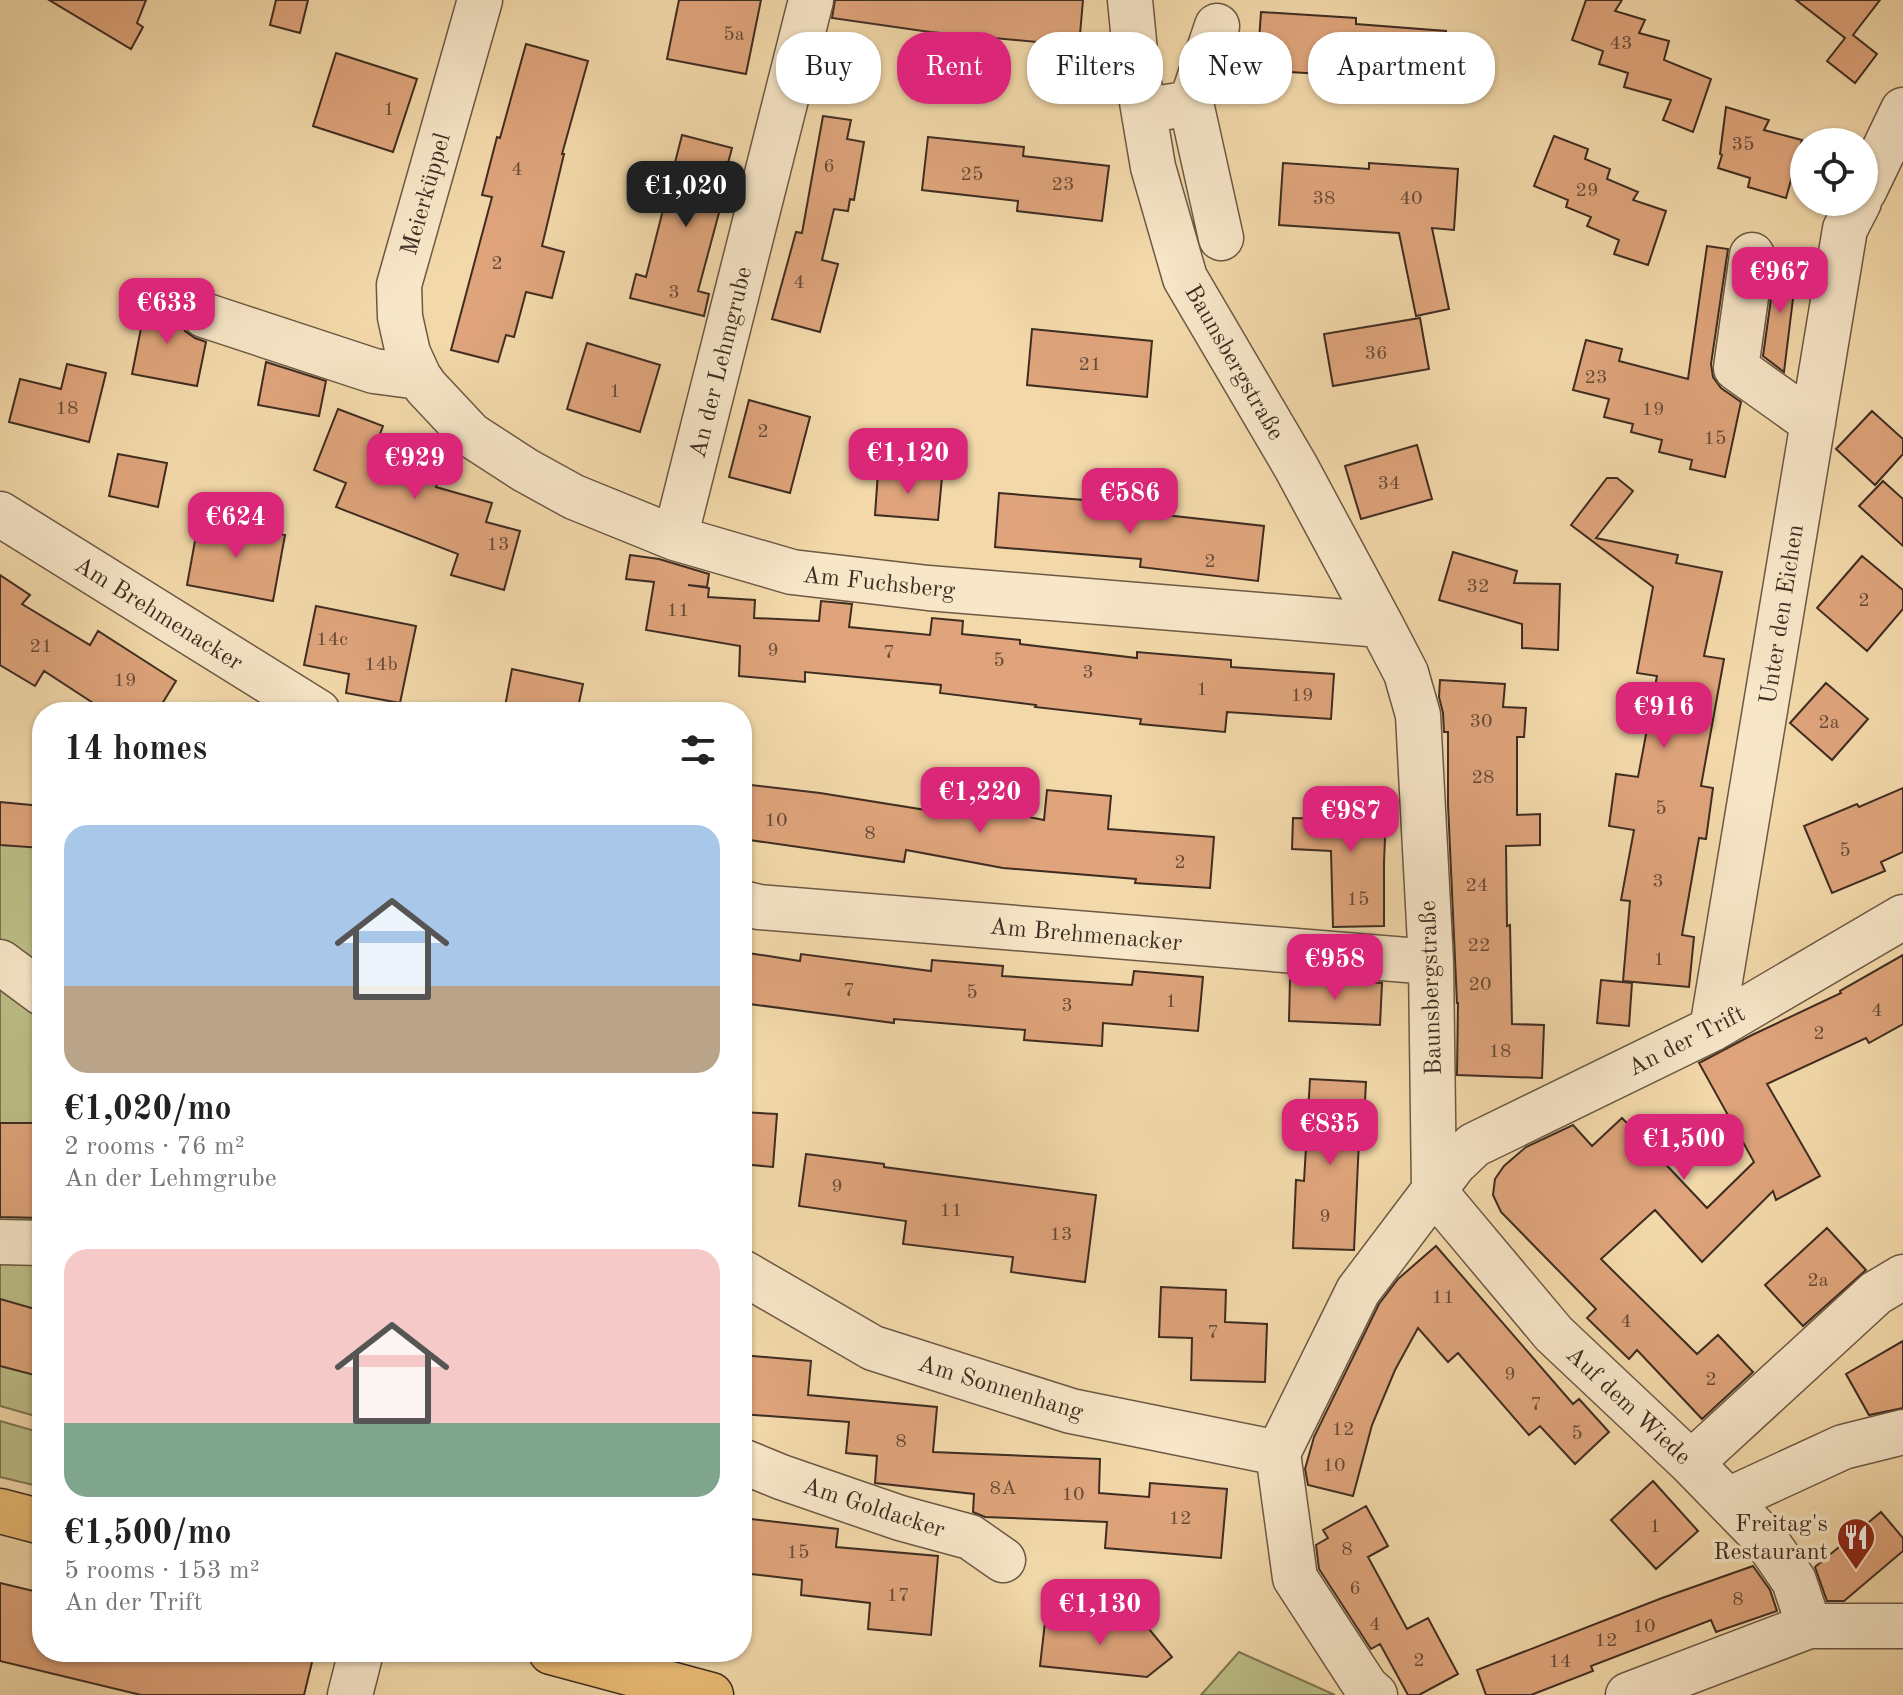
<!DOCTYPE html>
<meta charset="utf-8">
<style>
:root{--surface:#fff;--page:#f6f6f6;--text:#222;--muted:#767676;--accent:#db2777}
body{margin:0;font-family:"Old Standard TT",serif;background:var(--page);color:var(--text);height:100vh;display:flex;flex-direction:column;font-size:30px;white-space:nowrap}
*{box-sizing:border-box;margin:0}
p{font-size:26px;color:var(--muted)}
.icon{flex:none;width:44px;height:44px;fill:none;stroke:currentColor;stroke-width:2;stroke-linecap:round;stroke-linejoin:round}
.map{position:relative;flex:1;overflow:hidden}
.panel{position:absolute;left:32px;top:702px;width:720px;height:960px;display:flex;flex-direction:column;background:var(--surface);border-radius:32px;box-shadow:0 2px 6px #0004}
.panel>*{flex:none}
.top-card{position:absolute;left:776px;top:32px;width:760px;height:72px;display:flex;gap:16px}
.tools{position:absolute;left:1790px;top:128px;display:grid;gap:16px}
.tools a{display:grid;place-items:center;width:88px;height:88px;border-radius:50%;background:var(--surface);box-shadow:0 2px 6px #0004;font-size:40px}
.price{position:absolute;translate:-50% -68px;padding:0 18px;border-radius:16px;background:var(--accent);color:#fff;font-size:26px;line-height:52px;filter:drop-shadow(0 2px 4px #0008)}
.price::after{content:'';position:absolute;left:50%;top:48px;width:24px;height:18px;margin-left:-12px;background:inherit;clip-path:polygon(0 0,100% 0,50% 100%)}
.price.current{background:#222;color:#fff}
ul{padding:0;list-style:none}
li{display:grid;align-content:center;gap:16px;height:424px;padding:0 32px}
li span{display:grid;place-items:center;height:248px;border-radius:24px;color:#555}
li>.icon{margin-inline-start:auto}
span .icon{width:144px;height:144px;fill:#fffc;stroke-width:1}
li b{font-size:34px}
h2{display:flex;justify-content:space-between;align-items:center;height:96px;padding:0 32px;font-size:34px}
.chip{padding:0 28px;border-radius:32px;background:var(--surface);box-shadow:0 2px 6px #0004;font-size:28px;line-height:72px}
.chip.current{background:var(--accent);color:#fff}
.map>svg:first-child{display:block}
.green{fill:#bdbf87;stroke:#7e7654;stroke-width:2}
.building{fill:#dfa47b;stroke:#3f2d22;stroke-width:2}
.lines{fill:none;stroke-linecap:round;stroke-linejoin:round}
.minor-casing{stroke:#6c5844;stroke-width:47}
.major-casing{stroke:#3f2d22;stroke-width:47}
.minor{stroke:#f7e6c8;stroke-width:44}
.major{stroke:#eabc75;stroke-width:44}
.labels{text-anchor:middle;stroke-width:7;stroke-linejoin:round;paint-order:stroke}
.number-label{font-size:20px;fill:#674b38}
.street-label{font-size:24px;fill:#3f2d22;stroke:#f7e6c8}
.poi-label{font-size:24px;fill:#3f2d22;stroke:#f7e6c8;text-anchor:end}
</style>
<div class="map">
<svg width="1903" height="1695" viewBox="0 0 1903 1695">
<rect width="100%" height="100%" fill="#f3d9aa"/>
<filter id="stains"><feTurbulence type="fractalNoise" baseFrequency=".0025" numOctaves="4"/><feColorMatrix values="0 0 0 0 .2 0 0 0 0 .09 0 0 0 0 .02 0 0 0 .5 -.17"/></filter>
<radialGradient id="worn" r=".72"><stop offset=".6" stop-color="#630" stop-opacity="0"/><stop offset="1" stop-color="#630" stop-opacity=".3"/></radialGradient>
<path class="green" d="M 0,804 L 42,853 L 42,1418 L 0,1406 Z
M 0,1421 L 42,1433 L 42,1487 L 0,1477 Z
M 1239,1652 L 1335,1695 L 1201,1695 Z"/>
<path class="building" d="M 49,0 L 146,0 L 137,23 L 143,27 L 131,49 Z
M 276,0 L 308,0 L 300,33 L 270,25 Z
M 679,0 L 761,0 L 746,74 L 667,59 Z
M 835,0 L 1083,0 L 1079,46 L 930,32 L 832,18 Z
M 1586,0 L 1622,0 L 1615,11 L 1645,20 L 1639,33 L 1669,41 L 1664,60 L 1711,79 L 1693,132 L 1663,120 L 1671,100 L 1624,87 L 1628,73 L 1599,64 L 1603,51 L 1572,40 Z
M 1796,0 L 1880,0 L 1853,35 L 1877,54 L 1855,83 L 1827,61 L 1845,38 Z
M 1261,12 L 1356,18 L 1356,24 L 1446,31 L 1442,90 L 1351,84 L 1352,76 L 1257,70 Z
M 526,44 L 588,61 L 562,154 L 564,154 L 542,246 L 564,252 L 552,298 L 526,292 L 514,337 L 506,335 L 498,362 L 451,350 L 492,197 L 482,195 L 497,137 L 500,138 Z
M 336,53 L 417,79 L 393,152 L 313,126 Z
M 1726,107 L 1769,120 L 1764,130 L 1802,140 L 1786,198 L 1748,187 L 1750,178 L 1718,168 L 1722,155 L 1720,154 Z
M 823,116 L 851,120 L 847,139 L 864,142 L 854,200 L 850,199 L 848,211 L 834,209 L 822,260 L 838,264 L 820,332 L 772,319 L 796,232 L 802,233 Z
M 682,135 L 732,148 L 723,182 L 727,183 L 698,291 L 709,294 L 704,316 L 630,298 L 636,274 L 646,277 Z
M 1554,136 L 1588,149 L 1585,159 L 1610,169 L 1607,179 L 1638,192 L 1633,200 L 1666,211 L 1648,265 L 1614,254 L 1619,240 L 1587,226 L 1591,217 L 1566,207 L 1568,200 L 1534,186 Z
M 928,137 L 1024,147 L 1023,156 L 1109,166 L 1102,221 L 1017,211 L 1018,201 L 922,190 Z
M 1283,163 L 1369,169 L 1369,163 L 1458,169 L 1454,230 L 1432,228 L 1449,309 L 1416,316 L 1399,233 L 1279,225 Z
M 1707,246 L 1728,249 L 1711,364 L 1713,377 L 1721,388 L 1741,402 L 1725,477 L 1690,469 L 1692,460 L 1659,452 L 1662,440 L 1631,432 L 1633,424 L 1604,417 L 1609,399 L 1573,390 L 1586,340 L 1622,349 L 1619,361 L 1688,379 Z
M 1776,263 L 1797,266 L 1784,372 L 1763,356 Z
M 147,298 L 182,305 L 179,319 L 185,331 L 195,338 L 206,342 L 197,386 L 132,374 Z
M 1420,318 L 1429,369 L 1333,386 L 1324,334 Z
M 1032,329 L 1152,341 L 1147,397 L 1027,385 Z
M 587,343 L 660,365 L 640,432 L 567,409 Z
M 266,362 L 326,381 L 319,416 L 258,405 Z
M 67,364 L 106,373 L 89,442 L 9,422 L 20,379 L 61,389 Z
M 749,400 L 810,417 L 790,493 L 729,477 Z
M 338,409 L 383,426 L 375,447 L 442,472 L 436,487 L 492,503 L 486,522 L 520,531 L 504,590 L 451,575 L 458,554 L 336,507 L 346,483 L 314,470 Z
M 1872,411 L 1903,439 L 1903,454 L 1875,485 L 1836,449 Z
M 1417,445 L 1432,499 L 1361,519 L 1345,466 Z
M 118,454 L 167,463 L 158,507 L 109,496 Z
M 878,472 L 942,477 L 938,520 L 875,515 Z
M 1607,478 L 1617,478 L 1633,491 L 1596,538 L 1678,555 L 1676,563 L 1722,572 L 1704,656 L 1724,659 L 1701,786 L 1713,788 L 1706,839 L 1699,838 L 1682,935 L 1694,937 L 1689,987 L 1623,981 L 1630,901 L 1621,900 L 1634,830 L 1609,826 L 1616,774 L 1638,777 L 1657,676 L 1637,673 L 1653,587 L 1571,525 Z
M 1883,481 L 1903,499 L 1903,546 L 1859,506 Z
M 999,493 L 1121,503 L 1120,510 L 1264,526 L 1258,581 L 1140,567 L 1141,559 L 995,547 Z
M 199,519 L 285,535 L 273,601 L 187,585 Z
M 1453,552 L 1517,571 L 1514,583 L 1560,584 L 1558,650 L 1522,648 L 1522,624 L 1439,600 Z
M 630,555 L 659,559 L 709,574 L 707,587 L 688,585 L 709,588 L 708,597 L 755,600 L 754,618 L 819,621 L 821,601 L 852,604 L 849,627 L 930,635 L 932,618 L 963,621 L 962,634 L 1020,640 L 1020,644 L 1137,658 L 1137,652 L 1231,660 L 1231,667 L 1334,674 L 1331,719 L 1227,712 L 1225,732 L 1140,724 L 1141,719 L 1035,707 L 1036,705 L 940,693 L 941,685 L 805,672 L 805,682 L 739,676 L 740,646 L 646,630 L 654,582 L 626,579 Z
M 1862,556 L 1903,590 L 1903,609 L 1867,651 L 1817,608 Z
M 0,575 L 30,595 L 22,604 L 90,645 L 98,631 L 176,681 L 157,712 L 107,712 L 44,671 L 35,686 L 0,665 Z
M 316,606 L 416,626 L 400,703 L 346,693 L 349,674 L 304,665 Z
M 512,669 L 583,684 L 577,712 L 504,712 Z
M 1440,680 L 1505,684 L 1503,707 L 1526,708 L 1524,737 L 1517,737 L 1517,815 L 1540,814 L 1540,845 L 1506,846 L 1507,926 L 1510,925 L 1512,1024 L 1544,1025 L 1542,1078 L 1457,1075 L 1458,1003 L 1457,1003 L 1448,804 L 1448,732 L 1444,732 L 1443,713 L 1439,697 Z
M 1826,683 L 1868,719 L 1832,760 L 1790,723 Z
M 742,784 L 820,793 L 951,814 L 953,802 L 1044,820 L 1047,790 L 1111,796 L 1108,829 L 1214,837 L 1210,888 L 1135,883 L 1136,879 L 1003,868 L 906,850 L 904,862 L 742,839 Z
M 1903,788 L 1903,852 L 1881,862 L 1885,871 L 1832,893 L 1804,826 L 1857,804 L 1859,807 Z
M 1331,790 L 1387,793 L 1384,862 L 1384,926 L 1333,927 L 1331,851 L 1292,849 L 1293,818 L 1329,819 Z
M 0,802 L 42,806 L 42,848 L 0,845 Z
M 742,952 L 800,961 L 801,954 L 931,971 L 932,960 L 1003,966 L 1002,976 L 1132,985 L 1134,971 L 1203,977 L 1198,1031 L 1103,1023 L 1102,1046 L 1024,1040 L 1025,1030 L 894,1019 L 894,1023 L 742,1003 Z
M 1903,955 L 1903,1024 L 1869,1043 L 1866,1038 L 1767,1084 L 1820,1176 L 1776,1200 L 1773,1191 L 1702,1262 L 1655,1210 L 1601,1259 L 1697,1354 L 1718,1335 L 1753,1372 L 1702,1419 L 1637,1350 L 1629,1359 L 1587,1318 L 1596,1309 L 1501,1212 L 1493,1195 L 1495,1179 L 1504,1166 L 1526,1147 L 1573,1125 L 1592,1146 L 1622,1118 L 1707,1208 L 1754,1162 L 1699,1063 L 1752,1035 L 1841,993 L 1840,991 Z
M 1290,978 L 1382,983 L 1380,1025 L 1289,1021 Z
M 1601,980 L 1632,983 L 1629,1026 L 1597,1023 Z
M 1310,1079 L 1366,1082 L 1363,1140 L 1359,1140 L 1354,1250 L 1293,1248 L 1296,1180 L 1304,1181 Z
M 742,1112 L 777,1114 L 773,1167 L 742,1164 Z
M 0,1123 L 42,1123 L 42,1218 L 0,1217 Z
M 806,1154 L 884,1164 L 884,1167 L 1096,1195 L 1085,1282 L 1011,1272 L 1013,1257 L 903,1244 L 906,1221 L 799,1206 Z
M 1827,1228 L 1866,1270 L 1803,1326 L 1765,1285 Z
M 1436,1246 L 1573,1404 L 1579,1399 L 1609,1432 L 1575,1464 L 1540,1426 L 1529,1435 L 1458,1353 L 1448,1362 L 1418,1328 L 1395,1370 L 1372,1425 L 1353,1496 L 1308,1485 L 1305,1469 L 1314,1437 L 1379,1304 L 1398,1279 Z
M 1161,1287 L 1226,1290 L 1225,1322 L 1267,1324 L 1265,1382 L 1191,1380 L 1192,1338 L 1159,1337 Z
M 0,1299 L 42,1311 L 42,1377 L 0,1366 Z
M 1903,1341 L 1903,1408 L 1869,1415 L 1846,1374 Z
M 742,1355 L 811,1361 L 808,1395 L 937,1407 L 933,1452 L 1100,1459 L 1099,1493 L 1149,1497 L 1150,1483 L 1227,1489 L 1221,1558 L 1105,1548 L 1107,1522 L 985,1517 L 973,1512 L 974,1494 L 875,1483 L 877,1456 L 846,1453 L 849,1422 L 742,1414 Z
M 1653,1481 L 1698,1531 L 1656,1569 L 1611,1520 Z
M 1366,1506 L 1388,1546 L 1368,1557 L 1407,1629 L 1428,1618 L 1458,1674 L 1419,1695 L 1408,1695 L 1380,1644 L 1371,1649 L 1319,1569 L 1316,1545 L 1328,1538 L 1323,1530 Z
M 1881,1512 L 1903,1538 L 1903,1551 L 1844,1601 L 1827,1601 L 1815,1567 Z
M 742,1518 L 838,1529 L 836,1547 L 938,1556 L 931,1635 L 868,1629 L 870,1603 L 801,1595 L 802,1580 L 742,1573 Z
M 1753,1566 L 1770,1590 L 1777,1611 L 1716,1632 L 1711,1620 L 1591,1666 L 1593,1671 L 1531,1695 L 1486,1695 L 1477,1670 L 1662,1598 Z
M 0,1583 L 42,1593 L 42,1652 L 288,1652 L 313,1658 L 304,1695 L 141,1695 L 0,1661 Z
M 1046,1613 L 1114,1620 L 1114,1624 L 1149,1629 L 1172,1657 L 1147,1677 L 1040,1666 Z"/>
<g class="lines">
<defs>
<path id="minor" d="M 480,0 L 399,285 L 400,317 L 408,353 L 419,377 L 426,387 L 471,435 L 525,470 L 574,497 L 675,538 L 792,572 L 928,588 L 1381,625
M 1130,0 L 1137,72 L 1153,167 L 1185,278 L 1296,467 L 1381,625 L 1406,673 L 1418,715 L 1431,962 L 1434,1191
M 1191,103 L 1221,238
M 1161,108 L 1191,103 L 1217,26
M 1864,191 L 1903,110
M 1752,255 L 1736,368 L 1813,423
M 204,315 L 374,371 L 419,377
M 0,514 L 318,712
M 675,538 L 811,0
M 742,903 L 759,907 L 1431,962
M 0,962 L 42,993
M 1712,1029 L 1845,229 L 1859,202
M 1434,1191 L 1554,1334 L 1691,1463 L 1766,1540 L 1794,1581 L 1809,1626
M 0,1242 L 42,1243
M 742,1272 L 873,1348 L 1071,1411 L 1278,1453
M 742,1461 L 781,1477 L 900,1518 L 970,1537 L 1003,1560
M 1691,1463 L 1876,1293 L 1903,1277
M 1728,1500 L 1843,1447 L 1903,1432
M 350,1695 L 361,1652
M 1375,1695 L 1366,1687 L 1295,1578 L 1278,1453 L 1358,1291 L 1454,1164 L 1474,1145 L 1712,1029 L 1903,917
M 1628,1695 L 1809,1626 L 1903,1626"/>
<path id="major" d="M 0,1511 L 42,1522
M 551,1652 L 711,1695"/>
</defs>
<use href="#minor" class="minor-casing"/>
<use href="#major" class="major-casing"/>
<use href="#minor" class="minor"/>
<use href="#major" class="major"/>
</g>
<defs>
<symbol id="restaurant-pin" viewBox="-11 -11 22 30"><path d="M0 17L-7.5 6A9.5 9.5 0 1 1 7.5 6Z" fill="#8f2418" stroke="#f7e6c8"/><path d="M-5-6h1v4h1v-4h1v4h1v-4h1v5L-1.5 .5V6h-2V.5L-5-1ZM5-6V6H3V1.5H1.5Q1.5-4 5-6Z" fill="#fff"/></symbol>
</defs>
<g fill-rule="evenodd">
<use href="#restaurant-pin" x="1834" y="1515" width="44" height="60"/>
</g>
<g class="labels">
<g class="number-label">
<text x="734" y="40">5a</text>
<text x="1621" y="49">43</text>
<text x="389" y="115">1</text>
<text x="1743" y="150">35</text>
<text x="829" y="172">6</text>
<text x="517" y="175">4</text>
<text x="972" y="180">25</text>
<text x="1063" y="190">23</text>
<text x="1587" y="196">29</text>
<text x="1324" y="204">38</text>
<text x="1411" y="204">40</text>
<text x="497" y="269">2</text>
<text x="799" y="288">4</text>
<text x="674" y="298">3</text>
<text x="1376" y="359">36</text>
<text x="1090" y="370">21</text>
<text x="1596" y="383">23</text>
<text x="615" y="397">1</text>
<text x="67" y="414">18</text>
<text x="1653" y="415">19</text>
<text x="763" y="437">2</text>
<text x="1715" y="444">15</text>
<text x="1389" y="489">34</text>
<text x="498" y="550">13</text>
<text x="1210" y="567">2</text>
<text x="1478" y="592">32</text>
<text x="1864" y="606">2</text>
<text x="678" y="616">11</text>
<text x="332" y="645">14c</text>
<text x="41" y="652">21</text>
<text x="773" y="656">9</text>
<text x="889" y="658">7</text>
<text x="999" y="666">5</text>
<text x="381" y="670">14b</text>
<text x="1088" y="678">3</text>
<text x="125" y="686">19</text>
<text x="1202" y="695">1</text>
<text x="1302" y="701">19</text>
<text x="1481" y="727">30</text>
<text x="1829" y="728">2a</text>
<text x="1483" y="783">28</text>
<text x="1661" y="814">5</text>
<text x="776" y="826">10</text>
<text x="870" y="839">8</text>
<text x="1845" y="856">5</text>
<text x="1180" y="868">2</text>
<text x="1658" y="887">3</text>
<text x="1477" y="891">24</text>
<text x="1358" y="905">15</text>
<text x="1479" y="951">22</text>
<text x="1659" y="965">1</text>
<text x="1480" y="990">20</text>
<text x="849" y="996">7</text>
<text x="972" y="998">5</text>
<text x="1171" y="1007">1</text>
<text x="1067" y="1011">3</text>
<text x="1877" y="1016">4</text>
<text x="1819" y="1039">2</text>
<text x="1500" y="1057">18</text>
<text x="837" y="1192">9</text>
<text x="951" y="1216">11</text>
<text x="1325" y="1222">9</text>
<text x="1061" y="1240">13</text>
<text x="1818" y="1286">2a</text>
<text x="1443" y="1303">11</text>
<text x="1626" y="1327">4</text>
<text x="1213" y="1338">7</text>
<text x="1510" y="1380">9</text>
<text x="1711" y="1385">2</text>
<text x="1536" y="1410">7</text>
<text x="1343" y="1435">12</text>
<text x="1577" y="1439">5</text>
<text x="901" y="1447">8</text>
<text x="1334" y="1471">10</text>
<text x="1003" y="1494">8A</text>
<text x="1073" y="1500">10</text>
<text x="1180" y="1524">12</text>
<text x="1655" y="1532">1</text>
<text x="1347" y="1555">8</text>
<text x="798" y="1558">15</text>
<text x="1355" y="1594">6</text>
<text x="898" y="1601">17</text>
<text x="1738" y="1605">8</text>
<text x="1375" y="1630">4</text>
<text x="1644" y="1632">10</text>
<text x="1606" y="1646">12</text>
<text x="1419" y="1666">2</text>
<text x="1560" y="1667">14</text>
</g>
<g class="street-label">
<text transform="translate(425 194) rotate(-74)" y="8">Meierküppel</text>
<text transform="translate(720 362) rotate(-76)" y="8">An der Lehmgrube</text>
<text transform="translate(1235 362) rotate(60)" y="8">Baunsbergstraße</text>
<text transform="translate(879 582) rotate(6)" y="8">Am Fuchsberg</text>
<text transform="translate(159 613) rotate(32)" y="8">Am Brehmenacker</text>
<text transform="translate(1781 614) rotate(-81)" y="8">Unter den Eichen</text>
<text transform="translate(1086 934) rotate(5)" y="8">Am Brehmenacker</text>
<text transform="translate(1430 988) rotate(-92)" y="8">Baunsbergstraße</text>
<text transform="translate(1686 1040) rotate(-27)" y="8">An der Trift</text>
<text transform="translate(1001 1387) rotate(17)" y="8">Am Sonnenhang</text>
<text transform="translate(1629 1405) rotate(43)" y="8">Auf dem Wiede</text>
<text transform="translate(874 1507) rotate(18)" y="8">Am Goldacker</text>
</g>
<g class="poi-label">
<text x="1828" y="1531">Freitag's<tspan x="1828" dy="28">Restaurant</tspan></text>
</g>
</g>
<rect width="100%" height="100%" filter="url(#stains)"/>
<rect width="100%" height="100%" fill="url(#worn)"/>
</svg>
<div class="tools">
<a><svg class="icon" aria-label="locate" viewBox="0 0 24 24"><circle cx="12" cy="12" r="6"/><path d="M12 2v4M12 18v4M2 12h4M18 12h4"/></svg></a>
</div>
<b class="price current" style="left:686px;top:229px">€1,020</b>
<b class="price" style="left:1780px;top:315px">€967</b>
<b class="price" style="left:167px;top:346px">€633</b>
<b class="price" style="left:908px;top:496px">€1,120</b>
<b class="price" style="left:415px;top:501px">€929</b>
<b class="price" style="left:1130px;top:536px">€586</b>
<b class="price" style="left:236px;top:560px">€624</b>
<b class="price" style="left:1664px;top:750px">€916</b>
<b class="price" style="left:980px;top:835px">€1,220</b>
<b class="price" style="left:1351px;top:854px">€987</b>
<b class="price" style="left:1335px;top:1002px">€958</b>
<b class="price" style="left:1330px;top:1167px">€835</b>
<b class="price" style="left:1684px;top:1182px">€1,500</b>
<b class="price" style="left:1100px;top:1647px">€1,130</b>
<div class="top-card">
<a class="chip">Buy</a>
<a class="chip current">Rent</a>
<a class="chip">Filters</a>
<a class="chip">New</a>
<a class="chip">Apartment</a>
</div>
<section class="panel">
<h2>14 homes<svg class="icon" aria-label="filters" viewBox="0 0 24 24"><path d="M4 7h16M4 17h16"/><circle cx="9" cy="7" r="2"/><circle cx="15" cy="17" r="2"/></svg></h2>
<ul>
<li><span style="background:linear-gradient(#a9c7e8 65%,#b9a48a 0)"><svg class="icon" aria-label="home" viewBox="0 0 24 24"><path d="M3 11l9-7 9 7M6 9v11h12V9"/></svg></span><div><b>€1,020/mo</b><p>2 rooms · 76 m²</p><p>An der Lehmgrube</p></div></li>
<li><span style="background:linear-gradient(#f6c9c9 70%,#7fa58c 0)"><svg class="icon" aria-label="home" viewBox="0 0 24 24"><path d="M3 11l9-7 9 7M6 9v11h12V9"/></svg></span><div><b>€1,500/mo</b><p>5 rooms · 153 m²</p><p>An der Trift</p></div></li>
</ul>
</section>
</div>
